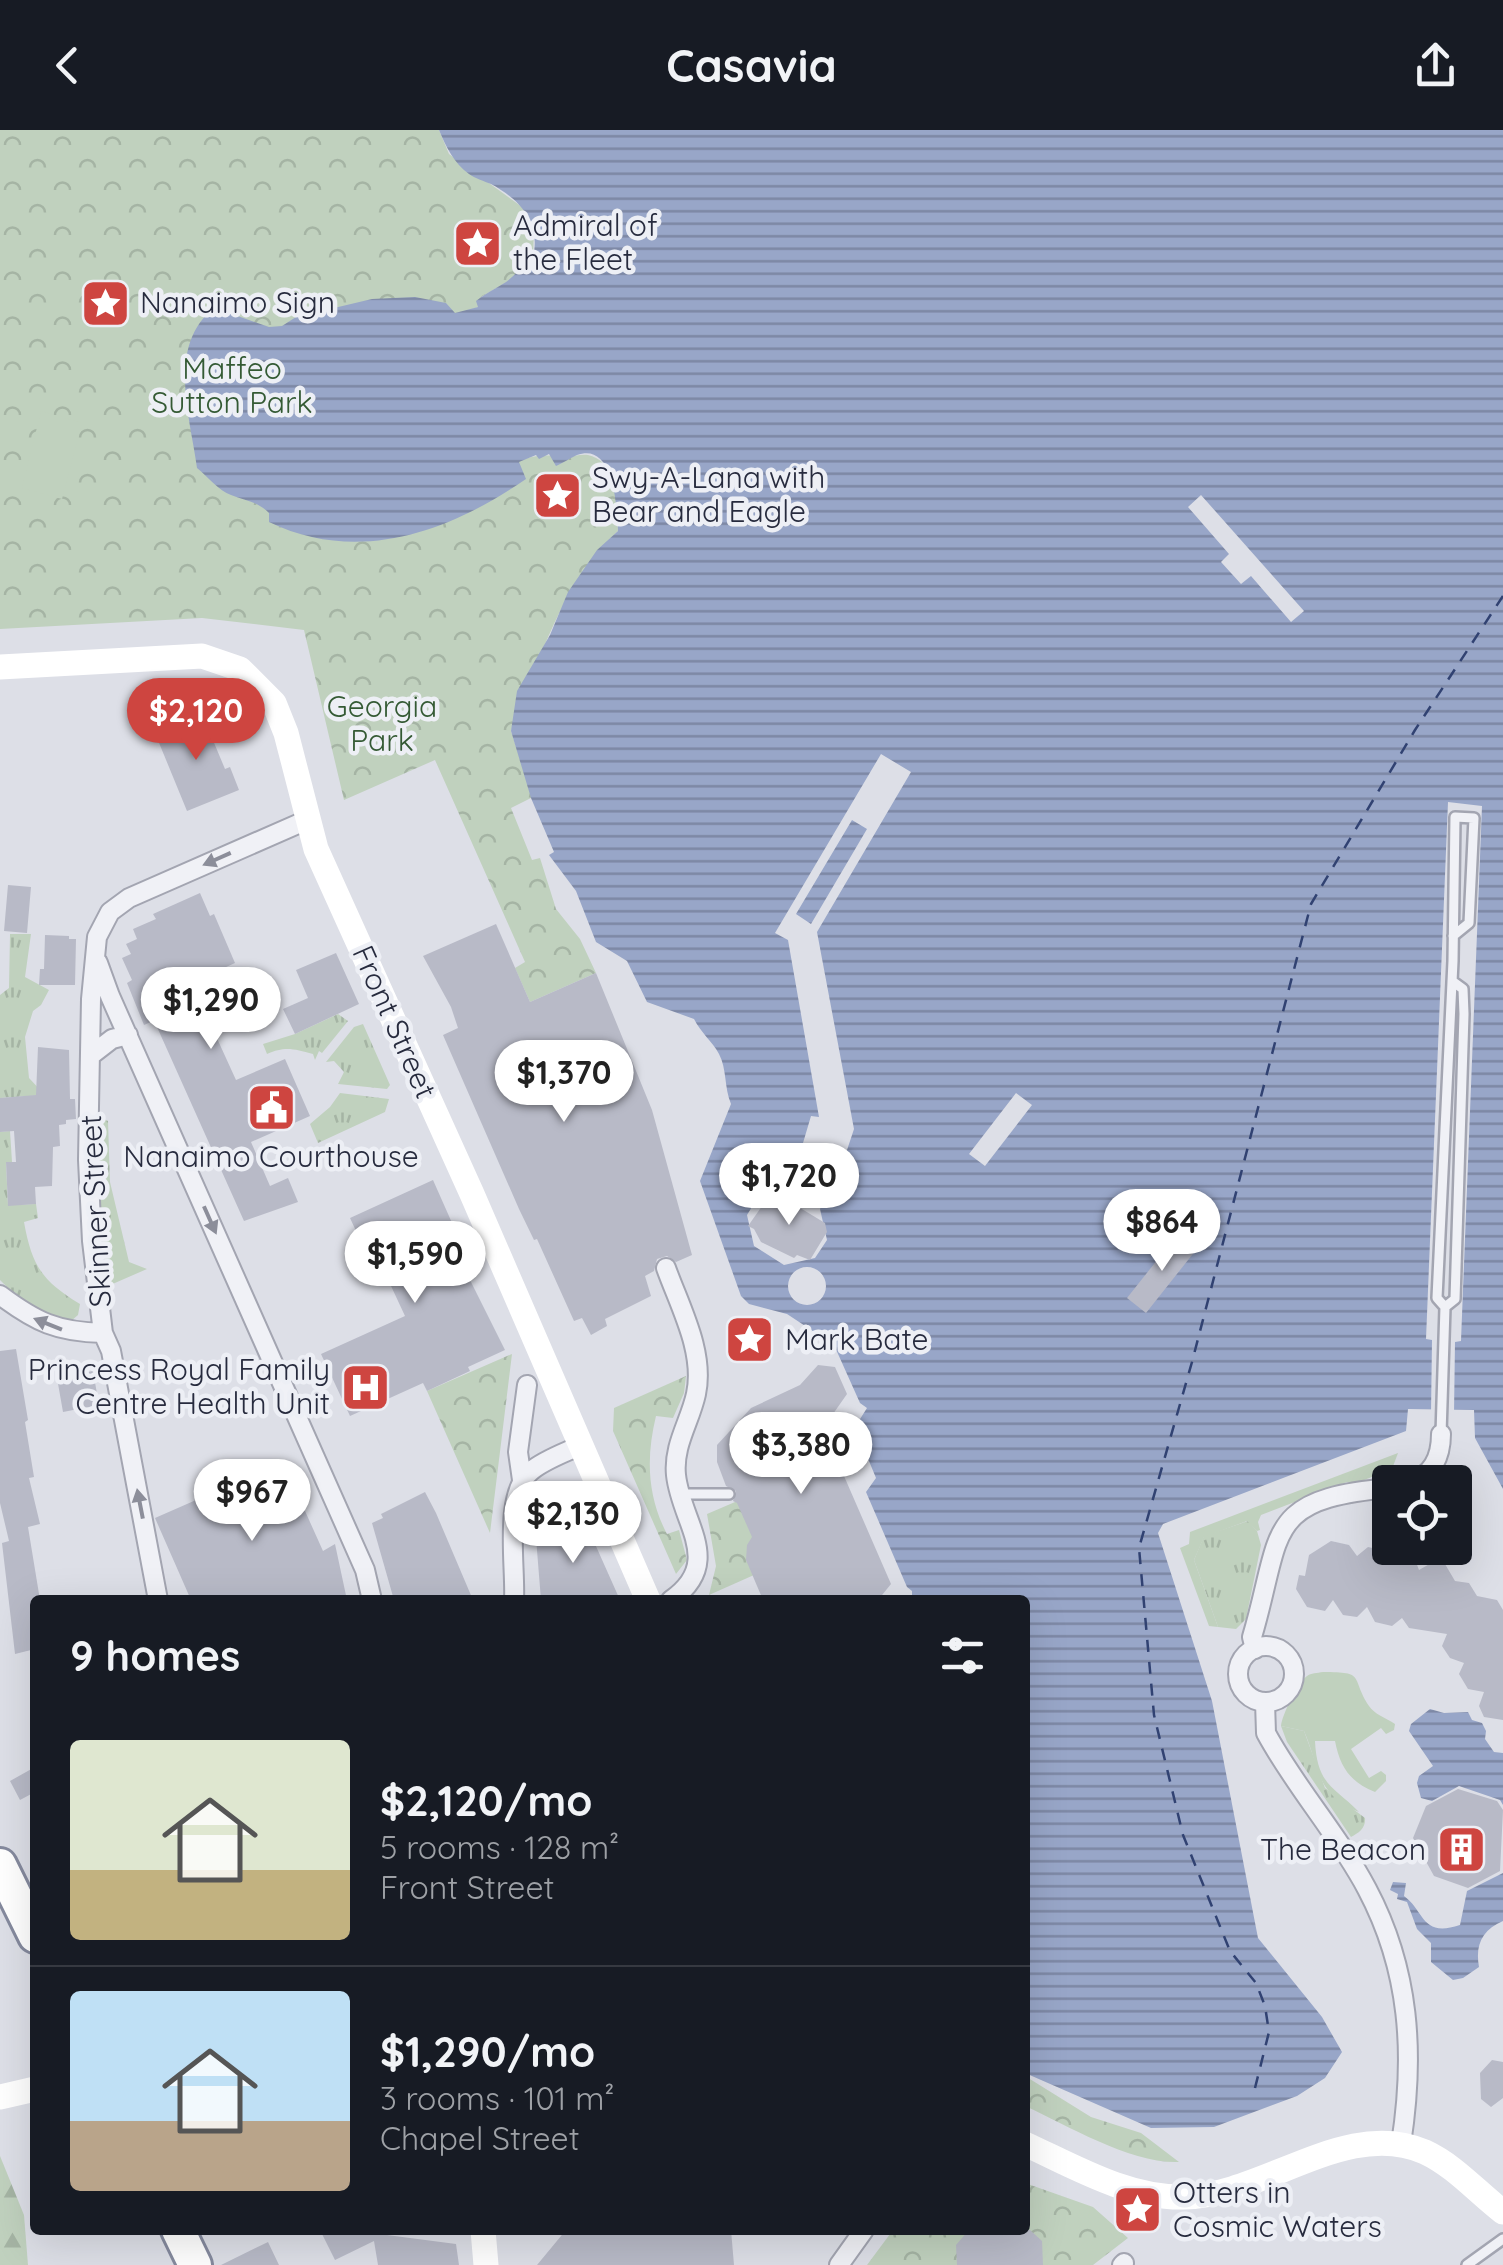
<!DOCTYPE html>
<meta charset="utf-8">
<style>
:root{--surface:#171b24;--page:#242831;--text:#f1f3f6;--muted:#9ea1a6;--line:#363941;--accent:#ce4540}
body{margin:0;font-family:Quicksand,sans-serif;background:var(--page);color:var(--text);height:100vh;display:flex;flex-direction:column;font-size:38px;white-space:nowrap}
*{box-sizing:border-box;margin:0}
p{font-size:32px;color:var(--muted)}
.icon{flex:none;width:55px;height:55px;fill:none;stroke:currentColor;stroke-width:2;stroke-linecap:round;stroke-linejoin:round}
.map{position:relative;flex:1;overflow:hidden}
.panel{position:absolute;left:30px;top:1465px;width:1000px;height:640px;display:flex;flex-direction:column;background:var(--surface);border-radius:10px;box-shadow:0 10px 40px #0002}
.panel>*{flex:none}
.controls{position:absolute;left:1372px;top:1335px;display:grid;gap:20px}
.controls a{display:grid;place-items:center;width:100px;height:100px;border-radius:10px;background:var(--surface);box-shadow:0 10px 40px #0002;font-size:50px}
.price{position:absolute;translate:-50% -85px;padding:0 22px;border-radius:35px;background:#fff;color:#222;font-size:32px;line-height:65px;filter:drop-shadow(0 2px 5px #0008)}
.price::after{content:'';position:absolute;left:50%;top:60px;width:30px;height:22px;margin-left:-15px;background:inherit;clip-path:polygon(0 0,100% 0,50% 100%)}
.price.on{background:var(--accent);color:#fff}
ul{padding:0;list-style:none}
li{display:flex;align-items:center;gap:30px;height:250px;padding:0 40px}
li+li{border-top:2px solid var(--line)}
li span{display:grid;place-items:center;flex:none;width:280px;height:200px;border-radius:10px;color:#555}
li>.icon{margin-inline-start:auto}
span .icon{width:120px;height:120px;fill:#fffc;stroke-width:1}
li b{font-size:42px}
h2{display:flex;justify-content:space-between;align-items:center;height:120px;padding:0 40px;font-size:42px}
header{display:flex;justify-content:space-between;align-items:center;height:130px;padding:0 40px;background:var(--surface);font-size:45px;font-weight:700}
.map>svg:first-child{display:block}
.grass{fill:url(#grass-tufts)}
.forest{fill:url(#forest-firs)}
.park{fill:url(#park-crowns)}
.garden{fill:#c0d1be}
.water{fill:url(#water-rules)}
.pier{fill:#dddfe7;fill-rule:evenodd}
.lines{fill:none;stroke-linecap:round;stroke-linejoin:round}
.ferry{stroke:#314272;stroke-width:2.5;stroke-dasharray:12 10;stroke-linecap:butt}
.building{fill:#b8bac7}
.lane-casing{stroke:#a3a5b1;stroke-width:14}
.street-casing{stroke:#a3a5b1;stroke-width:22}
.highway-casing{stroke:#858a9e;stroke-width:38}
.lane{stroke:#f0f1f6;stroke-width:9}
.street{stroke:#f0f1f6;stroke-width:18}
.secondary{stroke:#fff;stroke-width:25}
.highway{stroke:#fff;stroke-width:32}
.oneway{fill:#8c8e9a}
.labels{text-anchor:middle;stroke-width:9;stroke-linejoin:round;paint-order:stroke}
.poi-label{font-size:30px;fill:#272b3e;stroke:#edeff5;text-anchor:start}
.park-label{font-size:30px;fill:#345a34;stroke:#edeff5}
.street-label{font-size:30px;fill:#272b3e;stroke:#edeff5}
</style>
<header><svg class="icon" aria-label="back" viewBox="0 0 24 24"><path d="M15 5l-7 7 7 7"/></svg>Casavia<svg class="icon" aria-label="share" viewBox="0 0 24 24"><path d="M12 15V3M7 8l5-5 5 5M5 13v7h14v-7"/></svg></header>
<div class="map">
<svg width="1503" height="2135" viewBox="0 0 1503 2135">
<defs>
<pattern id="grass-tufts" width="24" height="20" patternUnits="userSpaceOnUse" patternTransform="scale(2.5)"><rect width="24" height="20" fill="#c0d1be"/><path d="M3 7l-1-3M5 7V3M7 7l1-3M15 17l-1-3M17 17v-4M19 17l1-3" fill="none" stroke="#a5b4a4"/></pattern>
<pattern id="forest-firs" width="22" height="20" patternUnits="userSpaceOnUse" patternTransform="scale(2.5)"><rect width="22" height="20" fill="#c0d1be"/><path d="M5 1l3.5 6h-7zM16 11l3.5 6h-7z" fill="#a5b4a4"/></pattern>
<pattern id="park-crowns" width="20" height="18" patternUnits="userSpaceOnUse" patternTransform="scale(2.5)"><rect width="20" height="18" fill="#c0d1be"/><path d="M2 6a3 3 0 1 1 6 0M12 15a3 3 0 1 1 6 0" fill="none" stroke="#a5b4a4"/></pattern>
<pattern id="water-rules" width="6" height="5" patternUnits="userSpaceOnUse" patternTransform="scale(2.5)"><rect width="6" height="5" fill="#98a6c8"/><path d="M0 2.5h6" fill="none" stroke="#7c87a4"/></pattern>
</defs>
<rect width="100%" height="100%" fill="#dddfe7"/>
<path class="grass" d="M 10,804 L 31,804 L 25,847 L 49,860 L 41,875 L 33,881 L 25,907 L 29,948 L 45,965 L 0,968 L 0,865 L 9,858 Z
M 338,884 L 348,891 L 322,923 L 319,921 L 315,930 L 313,924 C 294,919 285,916 267,924 L 263,914 L 295,904 Z
M 363,894 L 390,955 L 387,959 L 338,954 L 344,942 L 334,931 L 326,932 L 354,897 Z
M 340,963 L 389,969 L 385,982 L 318,1013 L 310,994 L 330,977 Z
M 100,987 L 108,991 L 110,1052 L 129,1132 L 147,1139 L 108,1156 L 102,1107 L 97,993 Z
M 10,1001 L 12,1032 L 6,1033 L 8,1075 L 36,1074 L 38,1088 L 24,1092 C 32,1136 42,1151 80,1174 L 78,1185 L 71,1191 C 42,1186 20,1171 0,1150 L 0,1002 Z
M 1248,1391 L 1257,1401 L 1261,1415 L 1246,1489 L 1236,1499 L 1218,1497 L 1194,1430 L 1204,1406 Z
M 1281,1596 L 1304,1601 L 1325,1658 L 1365,1688 C 1366,1698 1359,1703 1351,1707 L 1287,1612 Z"/>
<path class="forest" d="M 0,2026 L 24,2085 L 28,2135 L 0,2135 Z"/>
<path class="park" d="M 0,0 L 439,0 L 449,24 L 522,77 L 534,97 L 533,128 L 527,127 L 514,148 L 481,167 L 478,177 L 473,179 L 519,331 C 536,324 547,325 565,327 C 573,327 580,324 588,325 C 620,332 617,377 618,401 C 561,453 540,530 511,601 L 531,663 L 531,668 L 511,678 L 532,730 L 540,728 L 556,779 L 580,809 L 596,843 L 530,872 L 515,838 L 525,832 L 435,630 L 344,670 L 304,500 L 202,488 L 0,499 Z
M 512,1224 L 490,1403 L 427,1261 Z
M 686,1246 L 684,1263 L 673,1288 L 656,1286 C 646,1327 647,1366 667,1404 L 679,1400 L 687,1430 L 676,1444 L 613,1301 L 614,1278 Z
M 742,1369 L 763,1441 L 709,1465 L 716,1436 L 707,1384 Z
M 1025,1946 L 1091,1987 L 1141,2003 L 1179,2032 C 1131,2034 1069,1996 1025,1976 Z
M 1025,2053 L 1093,2077 L 1128,2108 L 1093,2135 L 867,2135 L 893,2100 L 1025,2100 Z"/>
<path class="garden" d="M 41,281 L 82,293 L 62,369 L 22,358 Z
M 1398,1323 L 1392,1339 L 1354,1354 L 1347,1352 L 1261,1385 L 1258,1392 L 1260,1400 L 1257,1401 L 1247,1391 L 1204,1407 L 1194,1430 L 1218,1497 L 1209,1496 L 1180,1418 L 1189,1414 L 1190,1402 Z
M 1323,1542 C 1367,1542 1350,1547 1369,1576 C 1374,1584 1386,1588 1395,1594 L 1394,1600 L 1386,1604 L 1381,1598 L 1351,1619 L 1369,1648 L 1381,1641 L 1386,1645 L 1386,1651 L 1375,1662 C 1350,1652 1340,1637 1335,1611 L 1315,1611 C 1317,1656 1335,1657 1359,1682 C 1315,1664 1320,1638 1304,1601 L 1281,1596 C 1282,1585 1298,1552 1307,1546 C 1311,1543 1317,1543 1323,1542 Z"/>
<path class="water" d="M 439,0 L 1503,0 L 1503,1359 L 1475,1308 L 1474,1280 L 1408,1279 L 1406,1301 L 1163,1394 L 1158,1403 L 1212,1571 L 1258,1808 L 1322,1887 L 1342,1922 L 1325,1948 L 1297,1966 L 1214,1997 L 1151,1998 L 1025,1943 L 1025,1470 L 912,1470 L 912,1461 L 907,1457 L 866,1362 L 876,1348 L 855,1297 L 867,1278 L 860,1273 L 834,1215 L 787,1184 L 749,1174 L 741,1166 L 700,1051 L 731,974 C 724,957 727,939 719,924 C 712,911 701,903 694,889 L 647,872 L 627,831 L 596,812 L 576,761 L 549,725 L 554,722 L 531,668 L 511,601 L 517,561 L 550,505 L 568,462 L 597,420 L 618,401 C 617,380 615,311 577,325 C 572,327 563,333 556,336 L 549,324 L 539,329 L 536,325 L 519,332 L 526,349 C 449,402 358,435 269,392 L 269,383 C 257,371 246,371 231,365 C 219,361 207,346 197,338 C 190,285 164,209 221,173 L 229,183 L 269,197 L 282,196 L 296,187 L 372,169 L 415,167 L 446,173 L 455,183 L 478,177 L 476,171 C 495,155 514,155 527,126 L 533,127 C 541,94 521,70 491,54 C 484,51 476,49 469,44 C 454,33 446,17 439,0 Z
M 1430,1579 L 1444,1583 L 1468,1582 L 1472,1590 L 1482,1593 L 1486,1601 L 1485,1609 L 1494,1622 L 1503,1623 L 1503,1675 L 1500,1670 L 1459,1656 L 1432,1671 L 1421,1668 L 1417,1653 L 1419,1646 L 1433,1636 L 1409,1601 L 1411,1594 Z
M 1503,1743 L 1503,1791 C 1482,1800 1475,1815 1479,1837 L 1463,1848 L 1453,1850 L 1431,1832 L 1431,1813 L 1417,1799 L 1407,1772 L 1397,1769 L 1398,1764 L 1390,1760 L 1393,1752 L 1406,1753 L 1404,1766 C 1425,1781 1421,1808 1460,1795 L 1467,1761 Z"/>
<path class="pier" d="M 1201,365 L 1304,481 L 1291,492 L 1251,446 L 1241,454 L 1221,432 L 1229,424 L 1188,377 Z
M 881,624 L 911,642 L 817,802 L 854,999 L 845,1026 L 803,1013 L 811,986 L 819,987 L 788,810 L 775,803 ZM 852,690 L 867,699 L 811,794 L 796,784 Z
M 1448,672 L 1482,676 L 1461,1211 L 1455,1212 L 1454,1284 L 1431,1283 L 1432,1210 L 1426,1209 Z
M 1016,963 L 1032,975 L 985,1036 L 969,1024 Z
M 799,1058 L 823,1073 L 820,1079 L 827,1110 L 815,1128 L 784,1135 L 754,1116 L 747,1085 L 758,1067 Z
M788 1156a19 19 0 1 1 38 0a19 19 0 1 1-38 0Z"/>
<g class="lines">
<path class="ferry" d="M 1255,1958 L 1269,1902 L 1265,1876 L 1256,1853 L 1230,1821 L 1183,1705 L 1154,1585 L 1139,1418 L 1192,1232 L 1311,774 L 1415,600 L 1503,466"/>
</g>
<path class="building" d="M 202,584 L 225,639 L 230,637 L 239,660 L 187,681 L 155,603 Z
M 8,755 L 31,757 L 27,803 L 4,801 Z
M 200,763 L 210,786 L 214,784 L 235,833 L 184,856 L 206,908 L 215,904 L 236,950 L 285,929 L 310,986 L 251,1012 L 270,1056 L 288,1048 L 298,1072 L 244,1091 L 157,897 L 153,891 L 144,895 L 127,853 L 132,850 L 122,828 L 131,824 L 126,814 L 137,809 L 133,799 L 156,789 L 153,784 Z
M 496,794 L 530,872 L 596,843 L 652,980 L 692,1125 L 676,1132 L 667,1126 L 657,1129 L 654,1141 L 645,1146 L 651,1166 L 605,1189 L 607,1196 L 591,1205 L 582,1188 L 574,1191 L 537,1109 L 534,1110 L 519,1079 L 443,905 L 458,898 L 451,877 L 423,826 Z
M 45,805 L 69,806 L 69,809 L 76,809 L 75,855 L 39,855 L 40,839 L 44,839 Z
M 336,823 L 359,874 L 295,904 L 283,879 L 308,868 L 296,840 Z
M 38,917 L 69,920 L 70,969 L 75,969 L 76,989 L 66,990 L 66,994 L 59,995 L 60,1016 L 53,1017 L 52,1056 L 35,1057 L 36,1074 L 8,1076 L 6,1032 L 16,1032 L 14,1001 L 0,1002 L 0,968 L 36,965 Z
M 433,1050 L 468,1129 L 461,1132 L 505,1220 L 468,1237 L 470,1241 L 427,1261 L 423,1253 L 350,1286 L 321,1224 L 405,1186 L 371,1113 L 363,1116 L 350,1088 Z
M 769,1066 L 778,1072 L 782,1067 L 825,1093 L 827,1102 L 810,1130 L 797,1125 L 794,1128 L 761,1112 L 754,1099 L 748,1096 Z
M 1177,1105 L 1196,1120 L 1146,1183 L 1127,1168 Z
M 16,1219 L 28,1290 L 25,1292 L 34,1347 L 29,1348 L 40,1394 L 28,1397 L 40,1470 L 35,1470 L 35,1519 L 15,1524 L 2,1413 L 9,1411 L 0,1373 L 0,1221 Z
M 818,1235 L 835,1237 L 847,1264 L 833,1284 L 854,1333 L 844,1346 L 891,1454 L 878,1470 L 763,1470 L 746,1430 L 747,1415 L 752,1407 L 737,1373 L 733,1371 L 736,1361 L 726,1356 L 717,1332 L 717,1315 L 751,1278 L 800,1255 Z
M 93,1241 L 99,1275 L 63,1282 L 57,1248 Z
M 283,1332 L 323,1421 L 335,1414 L 347,1470 L 191,1470 L 155,1388 Z
M 425,1362 L 436,1383 L 473,1470 L 394,1470 L 372,1393 L 383,1388 L 381,1384 Z
M 583,1387 L 620,1470 L 541,1470 L 536,1408 Z
M 1331,1411 L 1349,1415 L 1357,1426 L 1368,1417 L 1414,1427 L 1419,1440 L 1433,1432 L 1445,1434 L 1455,1451 L 1469,1453 L 1477,1466 L 1497,1470 L 1503,1480 L 1503,1590 L 1484,1587 L 1479,1576 L 1484,1562 L 1468,1559 L 1459,1544 L 1464,1533 L 1450,1528 L 1442,1516 L 1447,1504 L 1409,1498 L 1402,1488 L 1392,1496 L 1375,1492 L 1367,1477 L 1357,1487 L 1343,1485 L 1333,1470 L 1325,1481 L 1307,1477 L 1296,1459 L 1299,1445 L 1305,1446 L 1309,1425 Z
M 35,1637 L 35,1662 L 20,1670 L 10,1651 Z
M 1458,1659 L 1497,1671 L 1503,1680 L 1500,1741 L 1468,1758 L 1434,1746 L 1413,1708 L 1426,1676 Z
M 1492,1930 L 1503,1932 L 1503,1968 L 1491,1977 L 1481,1969 L 1480,1943 Z
M 320,2100 L 397,2100 L 387,2105 L 456,2114 L 459,2135 L 378,2135 L 374,2111 L 335,2130 Z
M 566,2100 L 731,2100 L 734,2135 L 537,2135 Z
M 969,2100 L 1030,2100 L 1042,2111 L 1043,2135 L 957,2135 L 956,2115 Z
M 268,2112 L 279,2135 L 221,2135 Z"/>
<g class="lines">
<defs>
<path id="lane" d="M 1445,1177 L 1455,1169 L 1464,884 L 1463,859 L 1452,851
M 1441,1304 L 1445,1177 L 1437,1168 L 1453,831 L 1455,687 L 1474,688 L 1469,793 L 1453,806
M 680,1364 L 729,1364
M 1467,2135 L 1503,2109"/>
<path id="street" d="M 98,833 L 110,866 L 365,1440 L 372,1470
M 90,926 L 112,909 L 128,905
M 666,1138 C 680,1177 705,1222 696,1264 C 690,1292 673,1315 676,1345 C 681,1393 725,1432 671,1470
M 0,1165 C 36,1192 57,1202 103,1203
M 522,1350 L 518,1322 L 527,1255
M 1410,1352 C 1432,1346 1441,1327 1441,1304
M 158,1470 L 111,1221 L 103,1203 L 92,1111 L 88,1030 L 91,869 L 97,807 L 110,782 L 129,768 L 307,690
M 514,1470 C 516,1437 503,1364 531,1341 C 544,1330 564,1323 579,1316
M1238 1544a28 28 0 1 1 56 0a28 28 0 1 1-56 0Z
M 1255,1519 L 1252,1507 C 1283,1403 1262,1369 1390,1358
M 1265,1572 L 1266,1603 C 1295,1657 1338,1704 1367,1759 C 1410,1840 1415,1924 1401,2014
M 839,2135 L 864,2100
M 1122,2135 L 1124,2133"/>
<path id="highway" d="M 0,1735 L 35,1806
M 178,2100 L 195,2135"/>
</defs>
<use href="#lane" class="lane-casing"/>
<use href="#street" class="street-casing"/>
<use href="#highway" class="highway-casing"/>
<use href="#lane" class="lane"/>
<use href="#street" class="street"/>
<path class="secondary" d="M 0,537 L 202,526 L 240,539 L 274,573 L 286,603 L 316,719 L 472,1064 L 648,1470
M 0,1967 L 35,1959
M 1025,2014 C 1075,2037 1127,2068 1183,2067 C 1263,2067 1346,1987 1425,2022 C 1455,2036 1477,2062 1503,2082
M 483,2100 L 486,2135"/>
<use href="#highway" class="highway"/>
</g>
<defs><path id="oneway-solid" d="M-6-.8H1V-3.2L6.5 0L1 3.2V.8H-6Z" transform="scale(2.5)"/></defs>
<g class="oneway">
<use href="#oneway-solid" transform="translate(217 729) rotate(156)"/>
<use href="#oneway-solid" transform="translate(210 1090) rotate(66)"/>
<use href="#oneway-solid" transform="translate(48 1194) rotate(-158)"/>
<use href="#oneway-solid" transform="translate(140 1374) rotate(-101)"/>
</g>
<defs>
<symbol id="sight-square" viewBox="-11 -11 22 22"><rect x="-9" y="-9" width="18" height="18" rx="4" fill="#ce4540" stroke="#edeff5"/><path d="M0-6L1.8-2.2L6-1.7L2.9 1.2L3.7 5.4L0 3.3L-3.7 5.4L-2.9 1.2L-6-1.7L-1.8-2.2Z" fill="#fff"/></symbol>
<symbol id="civic-square" viewBox="-11 -11 22 22"><rect x="-9" y="-9" width="18" height="18" rx="4" fill="#ce4540" stroke="#edeff5"/><path d="M-.6-6.5H3V-4.5H.6V-3L4-1V1h2V6H-6V1h2V-1L-.6-3ZM-1.2 2.5V6h2.4V2.5Z" fill="#fff"/></symbol>
<symbol id="hospital-square" viewBox="-11 -11 22 22"><rect x="-9" y="-9" width="18" height="18" rx="4" fill="#ce4540" stroke="#edeff5"/><path d="M-5-5h3v3.5h4V-5h3V5h-3V1.5h-4V5h-3Z" fill="#fff"/></symbol>
<symbol id="building-square" viewBox="-11 -11 22 22"><rect x="-9" y="-9" width="18" height="18" rx="4" fill="#ce4540" stroke="#edeff5"/><path d="M-4-6H4V6H1V3H-1V6H-4ZM-2.5-4.3h1.7v1.8h-1.7ZM.8-4.3h1.7v1.8H.8ZM-2.5-1h1.7V.8h-1.7ZM.8-1h1.7V.8H.8Z" fill="#fff"/></symbol>
</defs>
<g fill-rule="evenodd">
<use href="#sight-square" x="450" y="86" width="55" height="55"/>
<use href="#sight-square" x="78" y="146" width="55" height="55"/>
<use href="#sight-square" x="530" y="338" width="55" height="55"/>
<use href="#civic-square" x="244" y="950" width="55" height="55"/>
<use href="#sight-square" x="722" y="1182" width="55" height="55"/>
<use href="#hospital-square" x="338" y="1230" width="55" height="55"/>
<use href="#building-square" x="1434" y="1692" width="55" height="55"/>
<use href="#sight-square" x="1110" y="2052" width="55" height="55"/>
</g>
<g class="labels">
<g class="poi-label">
<text x="513" y="106">Admiral of<tspan x="513" dy="34">the Fleet</tspan></text>
<text x="140" y="183">Nanaimo Sign</text>
<text x="592" y="358">Swy-A-Lana with<tspan x="592" dy="34">Bear and Eagle</tspan></text>
<text x="271" y="1037" text-anchor="middle">Nanaimo Courthouse</text>
<text x="785" y="1220">Mark Bate</text>
<text x="330" y="1250" text-anchor="end">Princess Royal Family<tspan x="330" dy="34">Centre Health Unit</tspan></text>
<text x="1426" y="1730" text-anchor="end">The Beacon</text>
<text x="1173" y="2073">Otters in<tspan x="1173" dy="34">Cosmic Waters</tspan></text>
</g>
<g class="park-label">
<text x="232" y="249">Maffeo<tspan x="232" dy="34">Sutton Park</tspan></text>
<text x="382" y="587">Georgia<tspan x="382" dy="34">Park</tspan></text>
</g>
<g class="street-label">
<text transform="translate(394 892) rotate(66)" y="10">Front Street</text>
<text transform="translate(96 1081) rotate(-93)" y="10">Skinner Street</text>
</g>
</g>
</svg>
<div class="controls">
<a><svg class="icon" aria-label="locate" viewBox="0 0 24 24"><circle cx="12" cy="12" r="6"/><path d="M12 2v4M12 18v4M2 12h4M18 12h4"/></svg></a>
</div>
<b class="price on" style="left:196px;top:633px">$2,120</b>
<b class="price" style="left:211px;top:922px">$1,290</b>
<b class="price" style="left:564px;top:995px">$1,370</b>
<b class="price" style="left:789px;top:1098px">$1,720</b>
<b class="price" style="left:1162px;top:1144px">$864</b>
<b class="price" style="left:415px;top:1176px">$1,590</b>
<b class="price" style="left:801px;top:1367px">$3,380</b>
<b class="price" style="left:252px;top:1414px">$967</b>
<b class="price" style="left:573px;top:1436px">$2,130</b>
<section class="panel">
<h2>9 homes<svg class="icon" aria-label="filters" viewBox="0 0 24 24"><path d="M4 7h16M4 17h16"/><circle cx="9" cy="7" r="2"/><circle cx="15" cy="17" r="2"/></svg></h2>
<ul>
<li><span style="background:linear-gradient(#dfe7d0 65%,#c2b280 0)"><svg class="icon" aria-label="home" viewBox="0 0 24 24"><path d="M3 11l9-7 9 7M6 9v11h12V9"/></svg></span><div><b>$2,120/mo</b><p>5 rooms · 128 m²</p><p>Front Street</p></div></li>
<li><span style="background:linear-gradient(#bfe0f5 65%,#b9a48a 0)"><svg class="icon" aria-label="home" viewBox="0 0 24 24"><path d="M3 11l9-7 9 7M6 9v11h12V9"/></svg></span><div><b>$1,290/mo</b><p>3 rooms · 101 m²</p><p>Chapel Street</p></div></li>
</ul>
</section>
</div>
